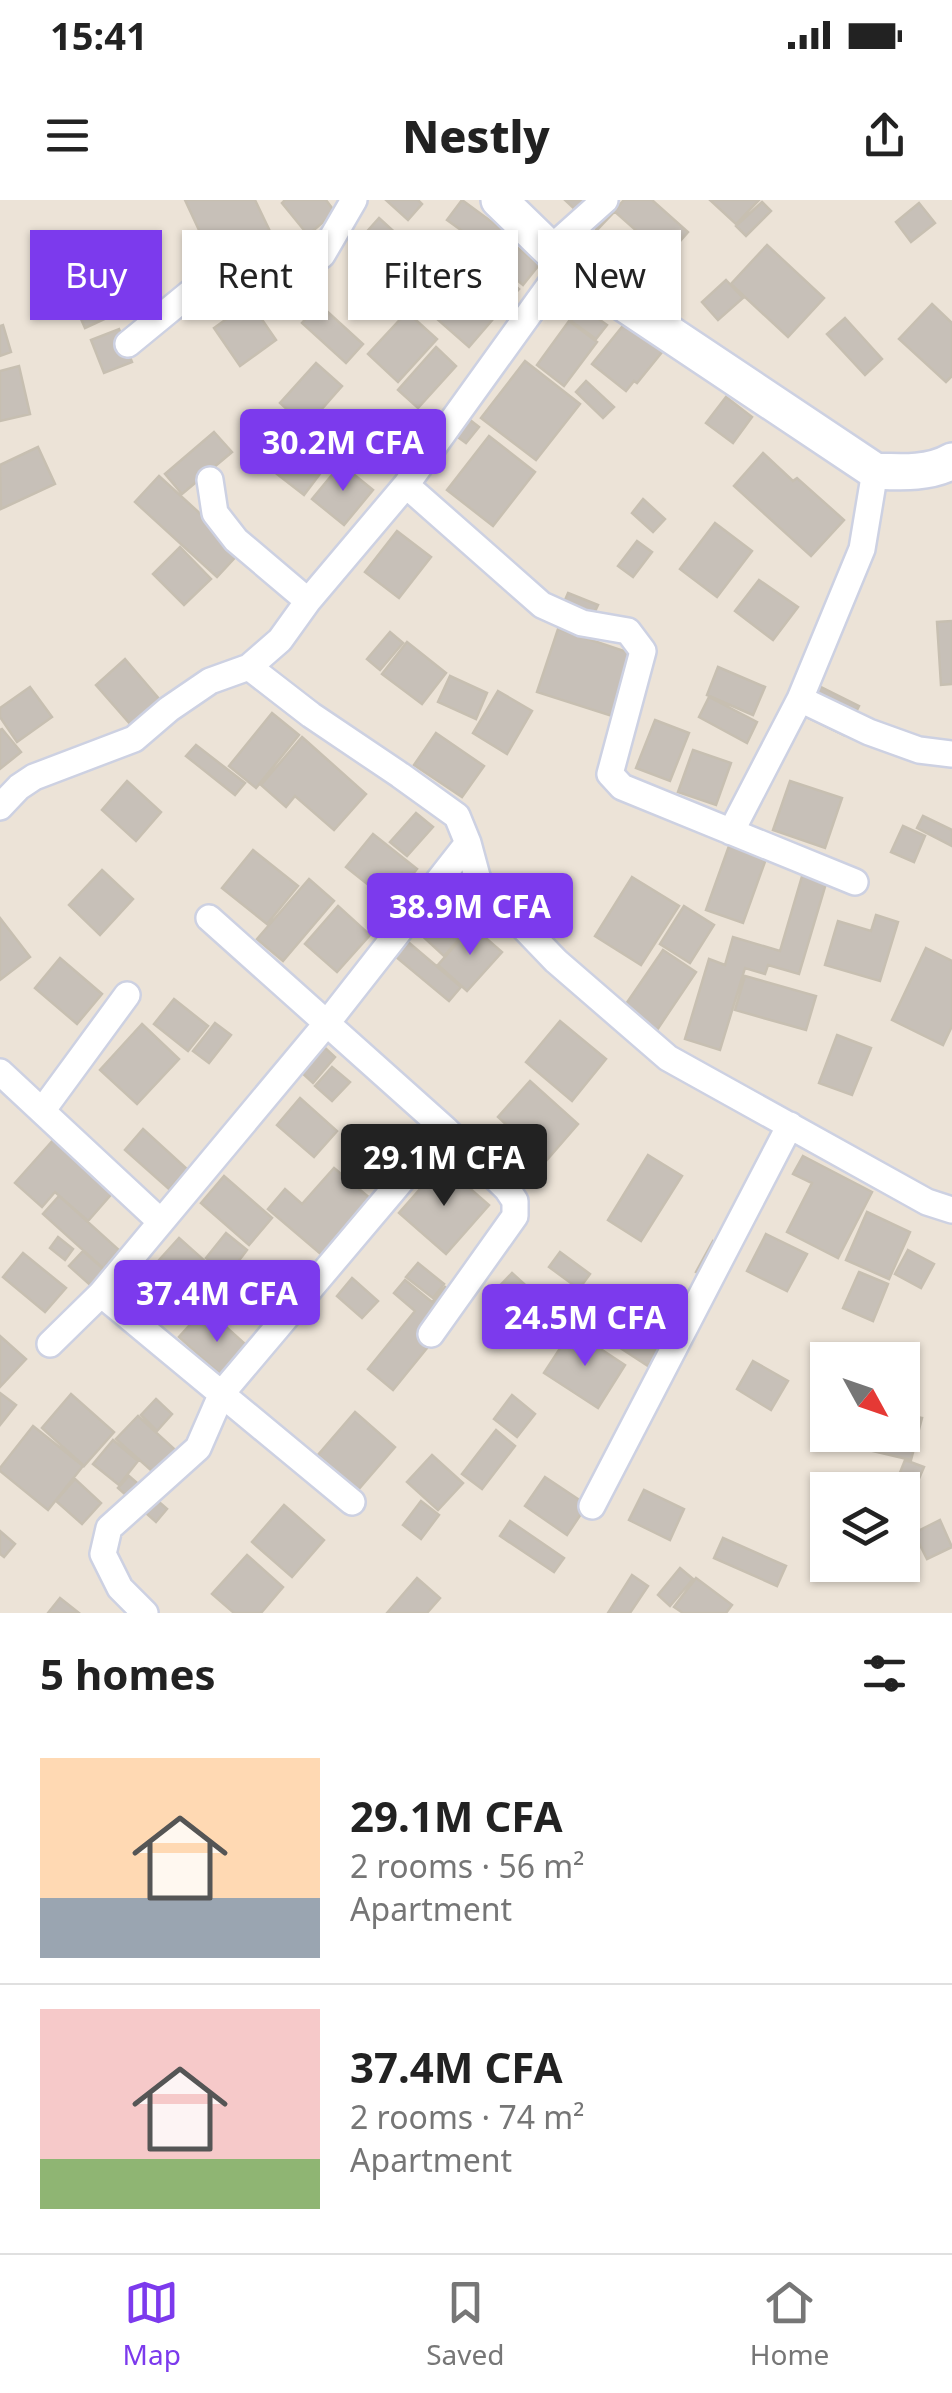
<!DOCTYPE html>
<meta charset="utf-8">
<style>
:root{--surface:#fff;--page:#f6f6f6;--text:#222;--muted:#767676;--line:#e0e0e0;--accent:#7c3aed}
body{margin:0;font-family:"Noto Sans",sans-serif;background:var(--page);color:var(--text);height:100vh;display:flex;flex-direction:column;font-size:38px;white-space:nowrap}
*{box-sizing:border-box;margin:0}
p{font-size:32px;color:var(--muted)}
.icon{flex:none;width:55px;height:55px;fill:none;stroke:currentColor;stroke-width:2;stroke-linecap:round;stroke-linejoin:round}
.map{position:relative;height:1413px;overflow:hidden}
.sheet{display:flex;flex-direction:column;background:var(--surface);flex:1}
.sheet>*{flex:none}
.top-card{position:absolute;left:30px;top:30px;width:892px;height:90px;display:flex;gap:20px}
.needle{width:65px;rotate:130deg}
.tools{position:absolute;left:810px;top:1142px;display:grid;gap:20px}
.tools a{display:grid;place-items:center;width:110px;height:110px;border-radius:0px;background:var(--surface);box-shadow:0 2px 8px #0004;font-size:50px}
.price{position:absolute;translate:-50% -85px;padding:0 22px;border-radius:10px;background:var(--accent);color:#fff;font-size:32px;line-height:65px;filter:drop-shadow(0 2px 5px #0008)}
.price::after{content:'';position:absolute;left:50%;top:60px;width:30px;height:22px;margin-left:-15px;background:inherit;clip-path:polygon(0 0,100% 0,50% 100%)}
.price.selected{background:#222;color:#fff}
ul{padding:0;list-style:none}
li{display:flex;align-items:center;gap:30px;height:250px;padding:0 40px}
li+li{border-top:2px solid var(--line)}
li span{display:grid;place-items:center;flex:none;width:280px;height:200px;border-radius:0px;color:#555}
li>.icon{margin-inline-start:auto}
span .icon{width:120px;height:120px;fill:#fffc;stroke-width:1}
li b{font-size:42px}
h2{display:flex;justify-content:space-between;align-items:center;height:120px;padding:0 40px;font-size:42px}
.tag{padding:0 35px;border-radius:0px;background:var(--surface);box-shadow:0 2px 8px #0004;font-size:35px;line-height:90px}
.tag.selected{background:var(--accent);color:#fff}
.status{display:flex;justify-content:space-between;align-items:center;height:70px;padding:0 50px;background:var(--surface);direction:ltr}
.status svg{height:28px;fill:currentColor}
header{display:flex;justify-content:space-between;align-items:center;height:130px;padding:0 40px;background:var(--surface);font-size:45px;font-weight:800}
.dock{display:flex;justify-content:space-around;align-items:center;height:140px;border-top:2px solid var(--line);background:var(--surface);font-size:28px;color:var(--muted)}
.dock a{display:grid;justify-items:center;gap:5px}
.dock .selected{color:var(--accent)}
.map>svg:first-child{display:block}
.building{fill:#c7c0b8;stroke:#c7bfb1;stroke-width:2.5}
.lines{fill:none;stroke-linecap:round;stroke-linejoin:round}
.street-casing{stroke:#cdd1e2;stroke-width:30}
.secondary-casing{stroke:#cdd1e2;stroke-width:40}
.street{stroke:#fff;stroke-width:25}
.secondary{stroke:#fff;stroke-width:35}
</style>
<div class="status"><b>15:41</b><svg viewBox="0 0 49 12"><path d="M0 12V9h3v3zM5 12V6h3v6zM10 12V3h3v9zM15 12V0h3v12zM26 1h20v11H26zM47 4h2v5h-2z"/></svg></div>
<header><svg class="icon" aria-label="menu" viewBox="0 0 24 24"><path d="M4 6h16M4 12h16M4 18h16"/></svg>Nestly<svg class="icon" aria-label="share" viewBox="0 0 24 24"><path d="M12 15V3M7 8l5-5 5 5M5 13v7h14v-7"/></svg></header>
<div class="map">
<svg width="952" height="1413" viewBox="0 0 952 1413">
<rect width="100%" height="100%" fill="#ece3d7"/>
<path class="building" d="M 185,0 L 255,0 L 277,46 L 219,73 Z
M 285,0 L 326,0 L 335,12 L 308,35 L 282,3 Z
M 386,0 L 418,0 L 422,4 L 408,20 Z
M 462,0 L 515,39 L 501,59 L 447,20 Z
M 565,0 L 600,0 L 614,12 L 597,30 Z
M 624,0 L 652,0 L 688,32 L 666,57 L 614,11 Z
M 710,0 L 759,0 L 736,24 Z
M 762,2 L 771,11 L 746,36 L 736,26 Z
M 919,3 L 935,23 L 911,42 L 896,22 Z
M 379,18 L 459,91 L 443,110 L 363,36 Z
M 514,45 L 539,65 L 523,85 L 499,65 Z
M 767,45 L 824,98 L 788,137 L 731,84 Z
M 129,58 L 148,99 L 85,128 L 67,87 Z
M 500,73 L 519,89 L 509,100 L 490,84 Z
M 476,76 L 507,103 L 469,147 L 437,119 Z
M 726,80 L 743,98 L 718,120 L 702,102 Z
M 250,102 L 276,140 L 240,166 L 214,128 Z
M 319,104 L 363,144 L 346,163 L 302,123 Z
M 932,104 L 952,123 L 952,176 L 946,182 L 899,139 Z
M 582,107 L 607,125 L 596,139 L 571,121 Z
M 407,112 L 437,139 L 398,182 L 368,154 Z
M 630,117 L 667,146 L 637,183 L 634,181 L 626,191 L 592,164 Z
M 845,118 L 882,159 L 865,175 L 827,134 Z
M 569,121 L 597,142 L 564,186 L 537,165 Z
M 3,125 L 11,152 L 0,156 L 0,126 Z
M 119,129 L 132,162 L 104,173 L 91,140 Z
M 436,147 L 456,166 L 418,208 L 398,190 Z
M 525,161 L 580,204 L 536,260 L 481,218 Z
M 316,163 L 342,186 L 306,227 L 280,203 Z
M 19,166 L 30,214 L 0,221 L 0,171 Z
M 586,181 L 614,207 L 603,218 L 576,192 Z
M 726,197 L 752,217 L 733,243 L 706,223 Z
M 461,213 L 479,227 L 466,243 L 448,230 Z
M 214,232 L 232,252 L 182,294 L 165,274 Z
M 308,234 L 335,254 L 304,295 L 277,274 Z
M 489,236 L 535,272 L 493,326 L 447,290 Z
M 38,247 L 55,284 L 1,309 L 0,265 Z
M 763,253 L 793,281 L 797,278 L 844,320 L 811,356 L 734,286 Z
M 341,264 L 373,290 L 344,325 L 312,299 Z
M 159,276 L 241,351 L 217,377 L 135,302 Z
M 643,299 L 665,319 L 653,332 L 632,313 Z
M 715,323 L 752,351 L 717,397 L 680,369 Z
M 397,331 L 431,357 L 399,398 L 365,372 Z
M 637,341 L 652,352 L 633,377 L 618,366 Z
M 180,347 L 211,379 L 184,405 L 153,374 Z
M 759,380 L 798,407 L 773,440 L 735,411 Z
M 568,393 L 598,405 L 591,420 L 562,407 Z
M 952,421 L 952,484 L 941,485 L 937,422 Z
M 558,429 L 633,454 L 612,516 L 537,492 Z
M 390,432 L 403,443 L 380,470 L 367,459 Z
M 407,442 L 446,473 L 422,504 L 382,474 Z
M 125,459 L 167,508 L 138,533 L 96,485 Z
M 718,467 L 765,487 L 753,515 L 707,495 Z
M 450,476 L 487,493 L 476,519 L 438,502 Z
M 809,481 L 859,506 L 844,535 L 794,511 Z
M 30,487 L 52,517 L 17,542 L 0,517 L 0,508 Z
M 498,491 L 532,511 L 507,554 L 473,533 Z
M 709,497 L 757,522 L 747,543 L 699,517 Z
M 272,513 L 299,535 L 256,588 L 229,566 Z
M 655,520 L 689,533 L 670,581 L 636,568 Z
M 2,529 L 21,552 L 0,569 L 0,530 Z
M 436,533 L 484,566 L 462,597 L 414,565 Z
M 302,537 L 366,594 L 334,630 L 295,596 L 286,607 L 261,585 Z
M 196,545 L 245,583 L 235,595 L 186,556 Z
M 693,550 L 731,563 L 716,605 L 678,592 Z
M 127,581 L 161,612 L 136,641 L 102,610 Z
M 790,581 L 842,598 L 825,648 L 773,630 Z
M 416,613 L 433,627 L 407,656 L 390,642 Z
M 923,616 L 952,630 L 952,646 L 917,628 Z
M 903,626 L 925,636 L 914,662 L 891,652 Z
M 373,634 L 417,669 L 390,702 L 346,667 Z
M 730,643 L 767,656 L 743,723 L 706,710 Z
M 253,650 L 298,686 L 267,724 L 222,688 Z
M 102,670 L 133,699 L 100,735 L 69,705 Z
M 803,673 L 827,680 L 799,774 L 768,765 L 765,774 L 745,768 L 720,850 L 685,839 L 709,759 L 725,765 L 733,737 L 780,751 Z
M 632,677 L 679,706 L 641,765 L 595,736 Z
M 309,679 L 334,701 L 283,761 L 257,739 Z
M 451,695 L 477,718 L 468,729 L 441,706 Z
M 338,706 L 370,735 L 337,772 L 305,744 Z
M 684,706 L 714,725 L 690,763 L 660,744 Z
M 439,708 L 466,731 L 444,756 L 418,732 Z
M 876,715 L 898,722 L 880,781 L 825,765 L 838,721 L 871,731 Z
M 0,718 L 30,757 L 0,780 Z
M 472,726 L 502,752 L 467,791 L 438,765 Z
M 407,741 L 461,787 L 449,801 L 395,756 Z
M 926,748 L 952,761 L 952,826 L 943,845 L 892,820 Z
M 663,750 L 696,772 L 657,830 L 624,807 Z
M 60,758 L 102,794 L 77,824 L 35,788 Z
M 745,776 L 816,796 L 806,830 L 735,810 Z
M 174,799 L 208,826 L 188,851 L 154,824 Z
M 560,821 L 606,859 L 572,901 L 526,862 Z
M 215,823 L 231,835 L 209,863 L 193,851 Z
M 142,824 L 179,859 L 137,904 L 100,870 Z
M 837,835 L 871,848 L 852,895 L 819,883 Z
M 324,847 L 335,857 L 313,883 L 301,872 Z
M 332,867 L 350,882 L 332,901 L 315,886 Z
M 530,881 L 578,924 L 546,961 L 498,917 Z
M 300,898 L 337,931 L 314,957 L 277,925 Z
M 143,929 L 187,969 L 169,989 L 125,950 Z
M 55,938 L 115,990 L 88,1021 L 55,992 L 42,1007 L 15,983 Z
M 648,955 L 682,976 L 641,1041 L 608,1020 Z
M 803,956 L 872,992 L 838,1058 L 787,1032 L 812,983 L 793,974 Z
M 442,964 L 489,1005 L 446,1054 L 399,1013 Z
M 334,968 L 378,1005 L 329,1061 L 268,1009 L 285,989 L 302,1004 Z
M 224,976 L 272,1018 L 249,1045 L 201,1003 Z
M 59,996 L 130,1060 L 114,1078 L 43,1014 Z
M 867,1012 L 910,1032 L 889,1079 L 846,1060 Z
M 226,1033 L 247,1050 L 228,1075 L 206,1058 Z
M 766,1034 L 807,1054 L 787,1091 L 747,1071 Z
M 58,1037 L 73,1049 L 65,1060 L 50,1048 Z
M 179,1038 L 215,1070 L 189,1100 L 152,1068 Z
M 713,1041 L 726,1048 L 709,1079 L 696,1072 Z
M 908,1050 L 934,1064 L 921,1088 L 895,1074 Z
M 83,1051 L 111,1076 L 97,1091 L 69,1066 Z
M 560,1052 L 590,1074 L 579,1089 L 549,1067 Z
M 23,1053 L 66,1088 L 45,1112 L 3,1077 Z
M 418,1063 L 444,1084 L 433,1098 L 406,1077 Z
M 859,1072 L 888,1084 L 873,1121 L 843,1108 Z
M 512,1073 L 544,1102 L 525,1123 L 492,1094 Z
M 352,1078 L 378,1101 L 362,1118 L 337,1096 Z
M 405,1080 L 432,1102 L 445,1087 L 467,1104 L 436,1137 L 393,1190 L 368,1169 L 415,1111 L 394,1093 Z
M 615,1093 L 672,1130 L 648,1166 L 591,1129 Z
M 205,1108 L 255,1153 L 229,1182 L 179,1137 Z
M 572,1130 L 625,1165 L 598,1208 L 544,1173 Z
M 0,1136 L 26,1159 L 0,1187 Z
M 753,1161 L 788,1181 L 771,1210 L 737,1189 Z
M 0,1193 L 16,1205 L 0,1225 Z
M 71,1194 L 114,1232 L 84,1266 L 42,1228 Z
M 512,1195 L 535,1214 L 517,1237 L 494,1219 Z
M 156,1199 L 172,1214 L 157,1231 L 141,1215 Z
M 355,1212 L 395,1247 L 358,1290 L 318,1255 Z
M 902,1214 L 922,1218 L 911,1260 L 856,1247 L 859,1235 L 902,1235 Z
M 138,1216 L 183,1257 L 162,1280 L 116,1239 Z
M 33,1226 L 83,1266 L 48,1310 L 0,1271 L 0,1268 Z
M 496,1230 L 515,1246 L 482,1289 L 462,1274 Z
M 113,1240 L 138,1261 L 119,1285 L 93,1264 Z
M 432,1255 L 463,1283 L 438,1310 L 407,1282 Z
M 905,1260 L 924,1267 L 902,1318 L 902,1290 L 893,1290 Z
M 129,1276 L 167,1309 L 156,1322 L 118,1288 Z
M 545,1277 L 587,1305 L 567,1335 L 525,1306 Z
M 75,1279 L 101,1303 L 82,1324 L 56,1301 Z
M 644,1290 L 684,1309 L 670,1340 L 629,1320 Z
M 421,1301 L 439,1315 L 421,1339 L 403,1325 Z
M 284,1305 L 324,1340 L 292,1377 L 252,1342 Z
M 940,1320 L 952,1347 L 927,1359 L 914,1333 Z
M 510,1321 L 564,1358 L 554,1372 L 500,1336 Z
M 0,1331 L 15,1344 L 4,1357 L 0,1354 Z
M 723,1338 L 786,1366 L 777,1386 L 714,1358 Z
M 247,1355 L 283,1387 L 261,1413 L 234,1413 L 212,1394 Z
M 680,1368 L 693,1379 L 670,1406 L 658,1395 Z
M 632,1375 L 648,1386 L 630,1413 L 608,1413 Z
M 417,1378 L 440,1398 L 427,1413 L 387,1413 Z
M 696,1378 L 732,1405 L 726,1413 L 683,1413 L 674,1407 Z
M 60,1398 L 79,1413 L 48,1413 Z"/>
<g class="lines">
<defs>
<path id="street" d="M 549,50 L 605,0
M 565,64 L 406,285 L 308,401 L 280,440 L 249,467 L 311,515 L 400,575 L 457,616 L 468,643 L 478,680 L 556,761 L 668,858 L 927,1002 L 952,1010
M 128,144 L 195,89 L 248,65 L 305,67 L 322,55 L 354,0
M 210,280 L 215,313 L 236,340 L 308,401
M 406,285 L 542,405 L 582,423 L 628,431 L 643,451 L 610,574 L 622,587 L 855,682
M 800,499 L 869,532 L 919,550 L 952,554
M 0,607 L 19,587 L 34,577 L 134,539 L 169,509 L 210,481 L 249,467
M 731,632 L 800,499 L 862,349 L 875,271
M 209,718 L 445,929 L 507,989 L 515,1001 L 515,1016 L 431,1134
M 0,872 L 160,1021
M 42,911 L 127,795
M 101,1094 L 352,1302
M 50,1144 L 101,1094 L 327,823 L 468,643
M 592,1306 L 790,925
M 145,1413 L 120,1388 L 103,1354 L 109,1328 L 198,1248 L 222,1193 L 445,929"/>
<path id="secondary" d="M 499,0 L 565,64 L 875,271 C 900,272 930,274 952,261"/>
</defs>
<use href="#street" class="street-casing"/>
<use href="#secondary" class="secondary-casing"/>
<use href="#street" class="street"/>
<use href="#secondary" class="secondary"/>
</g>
</svg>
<div class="tools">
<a><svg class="needle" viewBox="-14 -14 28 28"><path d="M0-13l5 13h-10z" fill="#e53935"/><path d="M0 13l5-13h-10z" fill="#767676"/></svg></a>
<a><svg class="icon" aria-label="layers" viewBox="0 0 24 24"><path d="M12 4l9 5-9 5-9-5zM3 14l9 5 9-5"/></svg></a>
</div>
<b class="price" style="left:343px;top:294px">30.2M CFA</b>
<b class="price" style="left:470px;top:758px">38.9M CFA</b>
<b class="price selected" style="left:444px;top:1009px">29.1M CFA</b>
<b class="price" style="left:217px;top:1145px">37.4M CFA</b>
<b class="price" style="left:585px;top:1169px">24.5M CFA</b>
<div class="top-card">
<a class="tag selected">Buy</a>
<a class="tag">Rent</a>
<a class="tag">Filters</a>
<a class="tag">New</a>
</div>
</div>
<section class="sheet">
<h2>5 homes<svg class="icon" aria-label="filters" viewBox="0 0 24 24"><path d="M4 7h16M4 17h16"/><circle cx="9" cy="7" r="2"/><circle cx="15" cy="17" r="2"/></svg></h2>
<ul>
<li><span style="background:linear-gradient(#ffd9b3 70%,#9aa5b1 0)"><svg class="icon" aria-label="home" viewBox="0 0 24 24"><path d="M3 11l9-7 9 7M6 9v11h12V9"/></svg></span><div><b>29.1M CFA</b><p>2 rooms · 56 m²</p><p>Apartment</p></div></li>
<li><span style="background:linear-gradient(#f6c9c9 75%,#8fb573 0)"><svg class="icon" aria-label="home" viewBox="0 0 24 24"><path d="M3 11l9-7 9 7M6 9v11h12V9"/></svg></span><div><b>37.4M CFA</b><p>2 rooms · 74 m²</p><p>Apartment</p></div></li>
</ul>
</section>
<nav class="dock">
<a class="selected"><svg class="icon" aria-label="map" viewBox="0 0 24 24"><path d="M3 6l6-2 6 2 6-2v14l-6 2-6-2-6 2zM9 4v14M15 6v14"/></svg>Map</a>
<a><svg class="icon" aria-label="saved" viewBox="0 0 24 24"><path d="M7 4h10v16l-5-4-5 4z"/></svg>Saved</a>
<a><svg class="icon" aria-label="home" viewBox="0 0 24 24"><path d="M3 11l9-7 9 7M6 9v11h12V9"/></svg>Home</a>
</nav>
